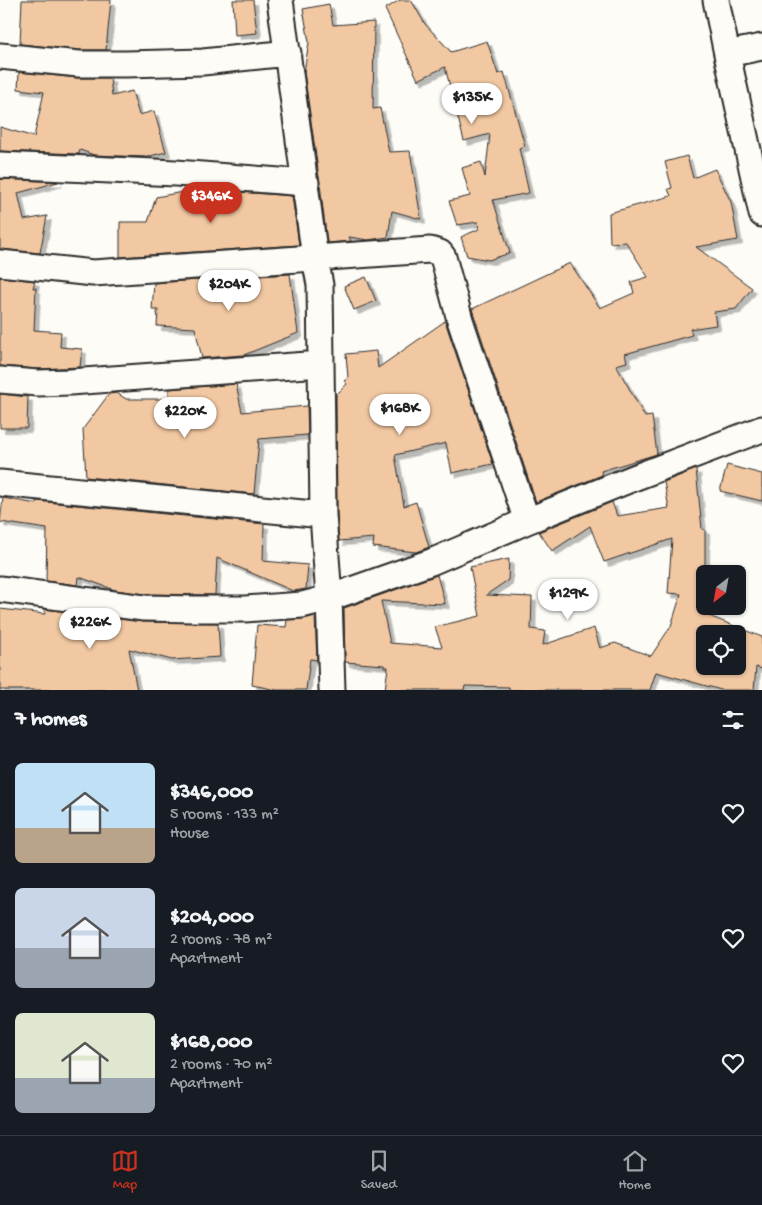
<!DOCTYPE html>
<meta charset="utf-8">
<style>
:root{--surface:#171b24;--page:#242831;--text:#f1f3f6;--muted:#9ea1a6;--line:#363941;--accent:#c8321e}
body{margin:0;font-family:"Gochi Hand",sans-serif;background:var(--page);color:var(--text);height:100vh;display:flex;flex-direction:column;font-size:19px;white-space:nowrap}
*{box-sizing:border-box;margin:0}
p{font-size:16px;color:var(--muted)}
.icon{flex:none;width:28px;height:28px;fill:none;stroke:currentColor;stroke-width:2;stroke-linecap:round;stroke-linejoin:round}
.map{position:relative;height:690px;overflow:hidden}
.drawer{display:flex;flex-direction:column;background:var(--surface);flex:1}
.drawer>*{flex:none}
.needle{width:32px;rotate:211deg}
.buttons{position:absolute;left:696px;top:565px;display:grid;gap:10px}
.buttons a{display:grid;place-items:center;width:50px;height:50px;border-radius:8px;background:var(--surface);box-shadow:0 1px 4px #0004;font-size:25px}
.price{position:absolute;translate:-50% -42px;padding:0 11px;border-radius:18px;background:#fff;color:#222;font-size:16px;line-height:32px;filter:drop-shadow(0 1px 2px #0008)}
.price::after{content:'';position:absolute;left:50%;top:30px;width:15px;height:11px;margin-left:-8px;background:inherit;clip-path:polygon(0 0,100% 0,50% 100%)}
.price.current{background:var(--accent);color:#fff}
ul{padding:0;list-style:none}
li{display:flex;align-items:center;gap:15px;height:125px;padding:0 15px}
li span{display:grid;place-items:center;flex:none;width:140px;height:100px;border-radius:8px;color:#555}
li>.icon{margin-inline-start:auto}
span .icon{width:60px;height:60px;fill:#fffc;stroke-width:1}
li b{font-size:21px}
h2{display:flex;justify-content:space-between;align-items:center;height:60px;padding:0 15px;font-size:21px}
.tabs{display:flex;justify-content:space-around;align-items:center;height:70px;border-top:1px solid var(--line);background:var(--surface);font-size:14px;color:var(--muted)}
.tabs a{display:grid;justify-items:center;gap:2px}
.tabs .current{color:var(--accent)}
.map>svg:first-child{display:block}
.building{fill:#f2c8a2;stroke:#2b2b2b;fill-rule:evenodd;filter:url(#shadow)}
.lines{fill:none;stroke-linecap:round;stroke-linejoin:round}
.minor-casing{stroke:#2b2b2b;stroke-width:29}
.minor{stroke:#fdfcf7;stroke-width:25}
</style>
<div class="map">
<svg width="762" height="690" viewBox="0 0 762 690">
<defs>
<filter id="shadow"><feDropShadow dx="4.5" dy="4.5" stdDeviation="0" flood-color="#0004"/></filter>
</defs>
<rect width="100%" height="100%" fill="#fdfcf7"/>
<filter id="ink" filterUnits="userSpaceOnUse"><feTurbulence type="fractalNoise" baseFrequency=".02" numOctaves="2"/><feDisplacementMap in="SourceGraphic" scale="10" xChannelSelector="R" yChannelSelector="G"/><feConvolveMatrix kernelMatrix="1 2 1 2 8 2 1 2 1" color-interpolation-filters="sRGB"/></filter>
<g filter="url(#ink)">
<path class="building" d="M 22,0 L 111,0 L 106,50 L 80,50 L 20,44 Z
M 233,0 L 253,0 L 257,33 L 235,35 Z
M 400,0 L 411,0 L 425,24 L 451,52 L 487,41 L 498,74 L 504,72 L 525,146 L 519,148 L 529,193 L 493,200 L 510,253 L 489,260 L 467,256 L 461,237 L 479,229 L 478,222 L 457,225 L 449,201 L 470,196 L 462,168 L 481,162 L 485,177 L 490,134 L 464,141 L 445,67 L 418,80 L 385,9 Z
M 329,4 L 333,25 L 374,22 L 373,109 L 380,108 L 389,152 L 410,151 L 421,219 L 392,211 L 388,237 L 368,240 L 349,237 L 351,241 L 327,243 L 320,184 L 304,72 L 309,42 L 303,9 Z
M 19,72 L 78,78 L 110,78 L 112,96 L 132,91 L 139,115 L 154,111 L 166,152 L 146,157 L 94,155 L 80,150 L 79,154 L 0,151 L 0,127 L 34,137 L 44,92 L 18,89 Z
M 687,156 L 693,178 L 715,169 L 731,202 L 738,240 L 696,247 L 752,288 L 736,309 L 714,312 L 716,325 L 690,329 L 692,335 L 625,354 L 627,362 L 616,365 L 645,417 L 652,416 L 657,454 L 601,471 L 602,475 L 536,502 L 472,309 L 570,263 L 600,308 L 634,293 L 631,282 L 648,277 L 626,242 L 610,243 L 609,213 L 671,196 L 668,189 L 672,188 L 665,162 Z
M 0,179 L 58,182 L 18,193 L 24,220 L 47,216 L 40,253 L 0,249 Z
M 199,189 L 292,196 L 299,245 L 120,257 L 120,222 L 148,222 L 156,197 Z
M 290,274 L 298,333 L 244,355 L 202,358 L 195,328 L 157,326 L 158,310 L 152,310 L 154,283 Z
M 0,277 L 35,281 L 33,288 L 36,288 L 34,330 L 61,332 L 60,347 L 82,349 L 80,367 L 38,369 L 0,366 Z
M 366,277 L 376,301 L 354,310 L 344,286 Z
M 445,321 L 493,464 L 452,473 L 446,443 L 395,455 L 404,506 L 416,502 L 429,547 L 416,552 L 373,547 L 374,538 L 339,541 L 337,514 L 336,395 L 347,384 L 344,381 L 348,378 L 346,354 L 376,351 L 378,368 Z
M 236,384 L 242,412 L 307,406 L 308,435 L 259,439 L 254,494 L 86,477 L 83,429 L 109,394 L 117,393 L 126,399 L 169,399 L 169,389 Z
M 0,394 L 28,397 L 27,428 L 0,428 Z
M 727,465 L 762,474 L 762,501 L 720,491 Z
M 696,469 L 702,529 L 705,530 L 705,595 L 703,595 L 699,612 L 762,637 L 762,669 L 756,667 L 754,690 L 721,690 L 656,672 L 650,690 L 509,690 L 509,687 L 465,686 L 464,690 L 385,690 L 388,667 L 384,667 L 384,665 L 345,662 L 344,608 L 437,575 L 445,604 L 381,601 L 390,643 L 442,647 L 435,627 L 480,616 L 470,567 L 509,559 L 508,580 L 486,595 L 532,597 L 531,629 L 545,631 L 543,645 L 594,628 L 600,648 L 615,643 L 651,656 L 671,626 L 681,594 L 668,593 L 672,539 L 604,562 L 590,526 L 552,551 L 539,532 L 612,502 L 617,516 L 669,508 L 664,482 ZM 705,634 L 738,634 L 738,666 L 705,666 Z
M 3,498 L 37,504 L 37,501 L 264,524 L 263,561 L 308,565 L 306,589 L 293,591 L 217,558 L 215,595 L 145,594 L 115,590 L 79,577 L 78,585 L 46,581 L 47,529 L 0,522 Z
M 0,609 L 45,614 L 45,609 L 75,613 L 73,627 L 116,632 L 119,619 L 144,622 L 218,623 L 220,657 L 172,660 L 129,649 L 137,690 L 0,690 Z
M 315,616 L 317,660 L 310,659 L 306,690 L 277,690 L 252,685 L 257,625 L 286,627 L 287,620 L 303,619 Z"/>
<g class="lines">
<defs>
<path id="minor" d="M 280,0 L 315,258 L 320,285 L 323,515 L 329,598 L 332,690
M 716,0 L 727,54 L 762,214
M 727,54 L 762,47
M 0,56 L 79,64 L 126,64 L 203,62 L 288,53
M 0,165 L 176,173 L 306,183
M 0,263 L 93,273 L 430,250 L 440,253 L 443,257 L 460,320 L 527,521
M 0,380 L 38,383 L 70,382 L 321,364
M 0,483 L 323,515
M 0,589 L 144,608 L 194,609 L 245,609 L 302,605 L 329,598 L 431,562 L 527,521 L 636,477 L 762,429"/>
</defs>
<use href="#minor" class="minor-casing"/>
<use href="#minor" class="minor"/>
</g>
</g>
</svg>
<div class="buttons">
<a><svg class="needle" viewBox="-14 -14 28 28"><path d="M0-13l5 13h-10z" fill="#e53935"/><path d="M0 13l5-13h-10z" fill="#9ea1a6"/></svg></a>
<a><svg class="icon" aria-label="locate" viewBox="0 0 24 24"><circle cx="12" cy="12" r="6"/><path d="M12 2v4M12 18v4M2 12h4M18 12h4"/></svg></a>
</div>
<b class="price" style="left:472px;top:125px">$135K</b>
<b class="price current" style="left:211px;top:224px">$346K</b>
<b class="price" style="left:229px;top:312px">$204K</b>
<b class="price" style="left:400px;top:436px">$168K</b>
<b class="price" style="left:185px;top:439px">$220K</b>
<b class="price" style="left:568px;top:621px">$129K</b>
<b class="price" style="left:90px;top:650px">$226K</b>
</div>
<section class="drawer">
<h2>7 homes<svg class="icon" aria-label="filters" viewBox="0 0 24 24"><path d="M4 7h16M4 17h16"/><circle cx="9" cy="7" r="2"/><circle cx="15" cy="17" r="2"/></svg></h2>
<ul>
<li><span style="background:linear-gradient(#bfe0f5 65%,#b9a48a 0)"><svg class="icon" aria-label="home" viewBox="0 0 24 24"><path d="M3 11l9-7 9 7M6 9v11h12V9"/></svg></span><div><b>$346,000</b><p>5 rooms · 133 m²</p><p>House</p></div><svg class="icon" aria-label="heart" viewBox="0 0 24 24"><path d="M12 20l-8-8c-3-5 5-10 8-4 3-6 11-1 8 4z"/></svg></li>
<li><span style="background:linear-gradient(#c9d6e8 60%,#9aa5b1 0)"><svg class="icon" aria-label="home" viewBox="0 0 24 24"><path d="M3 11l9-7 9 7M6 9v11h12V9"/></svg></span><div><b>$204,000</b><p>2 rooms · 78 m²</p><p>Apartment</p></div><svg class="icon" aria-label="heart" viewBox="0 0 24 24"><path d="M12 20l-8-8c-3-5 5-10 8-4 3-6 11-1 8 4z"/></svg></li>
<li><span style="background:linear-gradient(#dfe7d0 65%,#9aa5b1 0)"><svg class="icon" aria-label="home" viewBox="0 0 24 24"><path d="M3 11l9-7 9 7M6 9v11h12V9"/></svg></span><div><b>$168,000</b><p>2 rooms · 70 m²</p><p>Apartment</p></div><svg class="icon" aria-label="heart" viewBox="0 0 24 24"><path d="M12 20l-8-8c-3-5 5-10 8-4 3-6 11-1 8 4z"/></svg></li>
</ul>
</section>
<nav class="tabs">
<a class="current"><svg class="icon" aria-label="map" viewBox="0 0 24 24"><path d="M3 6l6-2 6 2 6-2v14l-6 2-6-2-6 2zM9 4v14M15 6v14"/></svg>Map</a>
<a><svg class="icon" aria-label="saved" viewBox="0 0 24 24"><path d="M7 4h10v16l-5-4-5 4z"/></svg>Saved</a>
<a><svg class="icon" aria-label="home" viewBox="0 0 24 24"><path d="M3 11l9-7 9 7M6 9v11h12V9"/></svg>Home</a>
</nav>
